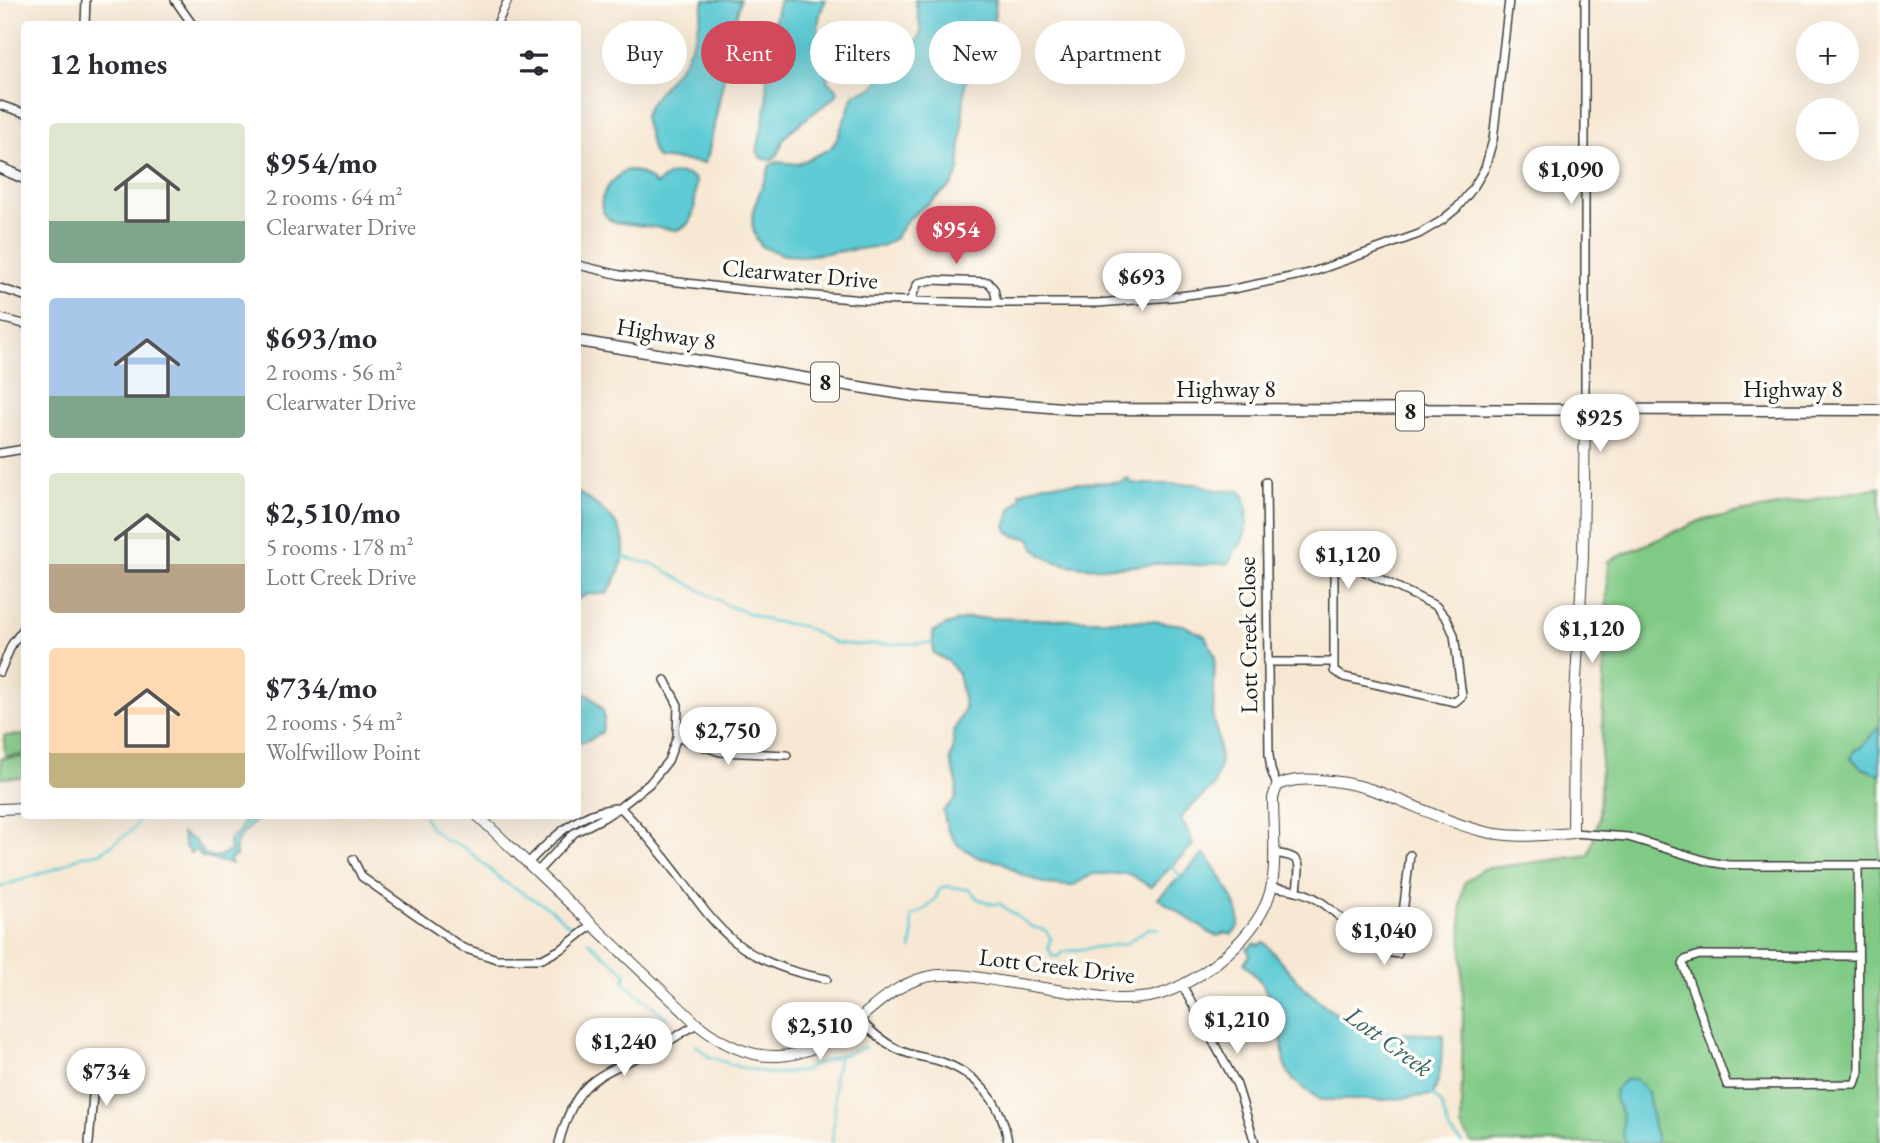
<!DOCTYPE html>
<meta charset="utf-8">
<style>
:root{--surface:#fff;--page:#f2f2f3;--text:#2b2b33;--muted:#7c7c81;--accent:#d1495b}
body{margin:0;font-family:"EB Garamond",serif;background:var(--page);color:var(--text);height:100vh;display:flex;flex-direction:column;font-size:26px;white-space:nowrap}
*{box-sizing:border-box;margin:0}
p{font-size:23px;color:var(--muted)}
.icon{flex:none;width:38px;height:38px;fill:none;stroke:currentColor;stroke-width:2;stroke-linecap:round;stroke-linejoin:round}
.map{position:relative;flex:1;overflow:hidden}
.sheet{position:absolute;left:21px;top:21px;width:560px;height:798px;display:flex;flex-direction:column;background:var(--surface);border-radius:7px;box-shadow:0 7px 28px #0002}
.sheet>*{flex:none}
.guide{position:absolute;left:602px;top:21px;width:665px;height:63px;display:flex;gap:14px}
.buttons{position:absolute;left:1796px;top:21px;display:grid;gap:14px}
.buttons a{display:grid;place-items:center;width:63px;height:63px;border-radius:50%;background:var(--surface);box-shadow:0 7px 28px #0002;font-size:35px}
.price{position:absolute;translate:-50% -60px;padding:0 16px;border-radius:24px;background:#fff;color:#222;font-size:23px;line-height:46px;filter:drop-shadow(0 2px 4px #0008)}
.price::after{content:'';position:absolute;left:50%;top:42px;width:21px;height:16px;margin-left:-10px;background:inherit;clip-path:polygon(0 0,100% 0,50% 100%)}
.price.selected{background:var(--accent);color:#fff}
ul{padding:0;list-style:none}
li{display:flex;align-items:center;gap:21px;height:175px;padding:0 28px}
li span{display:grid;place-items:center;flex:none;width:196px;height:140px;border-radius:7px;color:#555}
li>.icon{margin-inline-start:auto}
span .icon{width:84px;height:84px;fill:#fffc;stroke-width:1}
li b{font-size:30px}
h2{display:flex;justify-content:space-between;align-items:center;height:84px;padding:0 28px;font-size:30px}
.tag{padding:0 24px;border-radius:32px;background:var(--surface);box-shadow:0 7px 28px #0002;font-size:24px;line-height:63px}
.tag.selected{background:var(--accent);color:#fff}
.map>svg:first-child{display:block}
.green{fill:#81ca86;stroke:#4e7351;stroke-width:2}
.water{fill:#5dcad4;stroke:#3c7378;stroke-width:2}
.lines{fill:none;stroke-linecap:round;stroke-linejoin:round}
.stream{stroke:#5dcad4;stroke-width:2.5}
.street-casing{stroke:#3d3b38;stroke-width:10}
.secondary-casing{stroke:#3d3b38;stroke-width:12}
.primary-casing{stroke:#3d3b38;stroke-width:13}
.street{stroke:#fff;stroke-width:7}
.secondary{stroke:#fff;stroke-width:10}
.primary{stroke:#fff;stroke-width:10}
.labels{text-anchor:middle;stroke-width:7;stroke-linejoin:round;paint-order:stroke}
.shield{fill:#fdfcf7;stroke:#605f5e;stroke-width:2}
.shield-label{font-size:23px;font-weight:bold;fill:#1c1c1c}
.street-label{font-size:24px;fill:#1c1c1c;stroke:#fdfcf7}
.water-label{font-size:26px;font-style:italic;fill:#366266;stroke:#fdfcf7}
</style>
<div class="map">
<svg width="1880" height="1143" viewBox="0 0 1880 1143">
<rect width="100%" height="100%" fill="#fdfcf7"/>
<filter id="ink" filterUnits="userSpaceOnUse"><feTurbulence type="fractalNoise" baseFrequency=".0143" numOctaves="2"/><feDisplacementMap in="SourceGraphic" scale="14" xChannelSelector="R" yChannelSelector="G"/><feConvolveMatrix kernelMatrix="1 2 1 2 8 2 1 2 1" color-interpolation-filters="sRGB"/></filter>
<filter id="wash" filterUnits="userSpaceOnUse"><feTurbulence type="fractalNoise" baseFrequency=".00686" numOctaves="4" result="noise"/><feDisplacementMap in="SourceGraphic" scale="28" xChannelSelector="R" yChannelSelector="G"/><feGaussianBlur stdDeviation="1.57" result="paint"/><feColorMatrix in="noise" values="0 0 0 0 0 0 0 0 0 0 0 0 0 0 0 0 0 1.4 0 .05"/><feComposite in="paint" operator="in"/></filter>
<g filter="url(#wash)">
<rect width="100%" height="100%" fill="#f7e8d4"/>
<path class="green" d="M 1880,487 L 1880,1143 L 1472,1143 L 1461,1127 L 1463,1012 L 1461,904 L 1464,883 L 1482,869 L 1589,855 L 1599,818 L 1608,561 L 1702,520 Z
M 24,735 L 24,755 L 5,756 L 4,736 Z
M 24,757 L 24,777 L 1,778 L 1,758 Z"/>
<path class="water" d="M 704,0 L 740,0 L 708,155 L 704,163 L 657,158 L 653,152 L 644,117 L 649,105 L 686,58 L 697,32 Z
M 780,0 L 826,0 C 809,29 825,51 828,82 L 836,88 L 838,92 L 835,97 C 822,107 795,125 785,137 C 778,147 784,153 770,160 L 761,158 L 757,151 L 767,103 L 766,50 Z
M 915,0 L 996,0 L 993,31 L 989,50 L 965,83 L 959,171 L 952,185 L 908,219 L 895,238 L 882,246 L 804,256 L 784,255 L 762,247 C 739,219 763,192 770,165 L 777,162 L 798,164 L 830,149 L 837,139 L 853,97 L 856,93 L 874,88 L 890,59 L 918,40 L 921,31 Z
M 627,170 C 640,171 648,176 656,185 C 667,173 682,169 696,180 C 695,196 698,227 676,230 L 613,222 C 588,206 609,180 627,170 Z
M 1128,478 L 1131,483 L 1139,484 L 1198,484 L 1215,490 L 1240,491 C 1252,503 1249,541 1234,551 L 1233,557 L 1227,564 C 1217,562 1210,565 1200,565 C 1190,565 1179,562 1168,563 C 1135,565 1042,581 1030,538 C 1019,536 1011,539 1006,527 L 1011,509 L 1021,499 L 1020,493 L 1043,484 L 1121,482 Z
M 578,492 C 623,522 640,541 607,594 L 588,594 L 578,599 Z
M 969,618 L 1152,621 L 1183,625 L 1205,636 L 1215,656 L 1213,721 L 1218,737 L 1220,765 L 1214,786 L 1185,812 L 1181,819 L 1189,833 L 1193,845 L 1151,887 L 1129,874 L 1093,874 L 1072,886 L 1046,884 L 1020,874 L 1002,862 L 979,858 L 958,845 L 948,831 L 943,811 L 956,798 L 957,783 L 950,759 L 953,749 L 953,733 L 965,708 L 958,673 L 948,661 L 933,653 L 933,632 L 946,625 Z
M 578,688 C 597,702 609,706 602,732 L 591,739 L 578,743 Z
M 1880,726 L 1880,774 L 1879,774 L 1862,768 L 1851,758 L 1855,749 L 1859,749 Z
M 245,816 L 259,816 C 250,830 232,837 236,856 L 230,859 L 231,864 L 202,857 L 196,850 L 190,853 L 185,846 L 182,833 L 195,841 L 205,855 L 216,857 L 230,852 L 229,840 L 240,830 Z
M 1204,854 C 1215,868 1245,909 1238,927 C 1237,930 1233,932 1231,935 L 1227,933 L 1217,936 L 1210,933 L 1158,898 Z
M 1264,942 L 1303,987 L 1329,1009 L 1354,1025 L 1379,1032 L 1444,1035 L 1439,1078 L 1433,1095 L 1384,1100 L 1320,1100 L 1294,1081 L 1284,1065 L 1282,1042 L 1276,1011 L 1262,983 L 1244,963 L 1250,955 L 1247,949 L 1255,943 L 1258,945 Z
M 1636,1079 L 1648,1094 L 1657,1143 L 1626,1143 C 1618,1129 1625,1126 1622,1116 C 1619,1104 1613,1101 1615,1089 L 1625,1080 Z"/>
<g class="lines">
<path class="stream" d="M 622,557 L 653,564 L 729,606 L 770,621 L 802,626 L 835,643 L 853,645 L 936,643
M 424,816 L 431,828 L 446,841 L 464,847 L 504,882 L 551,909 L 572,928
M 1171,865 L 1182,878
M 0,887 L 60,867 L 79,857 L 102,852 L 132,830 L 140,819 L 147,816
M 588,941 L 626,973 L 624,983 L 667,1018
M 911,949 L 913,936 L 911,917 C 923,911 935,905 939,890 L 945,886 L 970,890 L 978,899 L 992,904 L 1000,904 L 1032,927 L 1045,930 L 1051,938 L 1048,946 L 1052,956 L 1057,957 L 1063,952 L 1074,950 L 1125,944 L 1149,928 L 1159,929
M 696,1045 L 708,1056 L 739,1067 L 774,1074 L 804,1071 L 813,1065 L 865,1047
M 1432,1094 L 1441,1103 L 1449,1130 L 1462,1143
M 832,1143 L 835,1107 L 834,1078 L 839,1056"/>
</g>
</g>
<g filter="url(#ink)">
<g class="lines">
<defs>
<path id="street" d="M 175,0 L 192,24
M 1585,0 L 1585,411
M 85,24 L 86,0
M 497,24 L 508,0
M 0,105 L 24,113
M 578,265 L 620,275 L 745,290 L 864,300 L 997,303 L 1098,303 L 1172,297 L 1233,289 L 1310,273 L 1419,234 L 1441,221 L 1457,208 L 1473,188 L 1485,168 L 1493,140 L 1509,0
M 0,288 L 24,296
M 910,301 L 918,283 L 931,280 L 988,282 L 994,289 L 997,303
M 0,318 L 24,324
M 0,453 L 24,449
M 1266,482 L 1269,755 L 1271,770 L 1277,786
M 1351,565 L 1436,606 L 1447,619 L 1454,635 L 1462,696 L 1455,702 L 1344,677 L 1334,671 L 1334,573 L 1337,566 Z
M 1267,662 L 1334,662
M 0,672 L 12,644 L 24,628
M 677,737 L 720,752 L 787,755
M 620,807 C 641,829 660,851 679,876 C 696,899 712,923 734,941 C 760,963 794,973 827,979
M 1573,833 L 1628,837 L 1710,862 L 1728,865 L 1880,865
M 1273,853 C 1304,857 1300,861 1297,890
M 353,859 L 362,877 L 463,948 L 497,959 L 542,959 L 563,948 L 592,925
M 528,863 C 553,837 577,813 615,808
M 537,872 L 574,833 L 603,818 L 620,807 L 649,784 L 668,761 L 677,737 L 678,705 L 665,680
M 1272,887 C 1289,889 1304,891 1318,900 C 1345,916 1365,951 1398,954 L 1410,855
M 1857,956 L 1699,955 L 1685,960 L 1683,965 L 1727,1085 L 1855,1084 L 1859,1072 L 1858,865
M 1182,985 L 1237,1085 L 1255,1143
M 859,1019 C 870,1031 882,1041 897,1049 C 910,1056 925,1057 939,1061 C 977,1073 1003,1103 1008,1143
M 89,1143 L 95,1071
M 559,1143 C 577,1076 598,1077 655,1049 C 669,1042 683,1032 697,1024"/>
<path id="secondary" d="M 0,809 L 24,808
M 478,816 L 697,1024 C 754,1070 804,1065 859,1019 C 880,1001 898,984 926,977 C 951,971 979,978 1005,982 C 1042,988 1078,993 1115,999 C 1130,999 1144,999 1158,995 C 1202,981 1260,935 1271,889 C 1277,864 1273,824 1273,798 L 1277,786 C 1290,779 1304,779 1319,780 C 1381,782 1424,817 1482,831 C 1512,839 1542,835 1573,833 L 1574,714 L 1583,557 L 1585,411"/>
<path id="primary" d="M 0,168 L 24,178
M 578,341 L 914,396 L 1074,409 L 1880,410"/>
</defs>
<use href="#street" class="street-casing"/>
<use href="#secondary" class="secondary-casing"/>
<use href="#primary" class="primary-casing"/>
<use href="#street" class="street"/>
<use href="#secondary" class="secondary"/>
<use href="#primary" class="primary"/>
</g>
</g>
<g class="labels">
<g class="shield">
<rect x="811" y="362.5" width="28" height="39" rx="5"/>
<rect x="1396" y="391.5" width="28" height="39" rx="5"/>
</g>
<g class="shield-label">
<text x="825" y="390">8</text>
<text x="1410" y="419">8</text>
</g>
<g class="street-label">
<text transform="translate(800 274) rotate(5)" y="8">Clearwater Drive</text>
<text transform="translate(666 334) rotate(9)" y="8">Highway 8</text>
<text x="1226" y="397">Highway 8</text>
<text x="1793" y="397">Highway 8</text>
<text transform="translate(1248 635) rotate(-91)" y="8">Lott Creek Close</text>
<text transform="translate(1057 966) rotate(7)" y="8">Lott Creek Drive</text>
</g>
<g class="water-label">
<text transform="translate(1389 1041) rotate(36)" y="9">Lott Creek</text>
</g>
</g>
</svg>
<div class="buttons">
<a>+</a>
<a>−</a>
</div>
<b class="price" style="left:1571px;top:206px">$1,090</b>
<b class="price selected" style="left:956px;top:266px">$954</b>
<b class="price" style="left:1142px;top:313px">$693</b>
<b class="price" style="left:1600px;top:454px">$925</b>
<b class="price" style="left:1348px;top:591px">$1,120</b>
<b class="price" style="left:1592px;top:665px">$1,120</b>
<b class="price" style="left:728px;top:767px">$2,750</b>
<b class="price" style="left:1384px;top:967px">$1,040</b>
<b class="price" style="left:1237px;top:1056px">$1,210</b>
<b class="price" style="left:820px;top:1062px">$2,510</b>
<b class="price" style="left:624px;top:1078px">$1,240</b>
<b class="price" style="left:106px;top:1108px">$734</b>
<div class="guide">
<a class="tag">Buy</a>
<a class="tag selected">Rent</a>
<a class="tag">Filters</a>
<a class="tag">New</a>
<a class="tag">Apartment</a>
</div>
<section class="sheet">
<h2>12 homes<svg class="icon" aria-label="filters" viewBox="0 0 24 24"><path d="M4 7h16M4 17h16"/><circle cx="9" cy="7" r="2"/><circle cx="15" cy="17" r="2"/></svg></h2>
<ul>
<li><span style="background:linear-gradient(#dfe7d0 70%,#7fa58c 0)"><svg class="icon" aria-label="home" viewBox="0 0 24 24"><path d="M3 11l9-7 9 7M6 9v11h12V9"/></svg></span><div><b>$954/mo</b><p>2 rooms · 64 m²</p><p>Clearwater Drive</p></div></li>
<li><span style="background:linear-gradient(#a9c7e8 70%,#7fa58c 0)"><svg class="icon" aria-label="home" viewBox="0 0 24 24"><path d="M3 11l9-7 9 7M6 9v11h12V9"/></svg></span><div><b>$693/mo</b><p>2 rooms · 56 m²</p><p>Clearwater Drive</p></div></li>
<li><span style="background:linear-gradient(#dfe7d0 65%,#b9a48a 0)"><svg class="icon" aria-label="home" viewBox="0 0 24 24"><path d="M3 11l9-7 9 7M6 9v11h12V9"/></svg></span><div><b>$2,510/mo</b><p>5 rooms · 178 m²</p><p>Lott Creek Drive</p></div></li>
<li><span style="background:linear-gradient(#ffd9b3 75%,#c2b280 0)"><svg class="icon" aria-label="home" viewBox="0 0 24 24"><path d="M3 11l9-7 9 7M6 9v11h12V9"/></svg></span><div><b>$734/mo</b><p>2 rooms · 54 m²</p><p>Wolfwillow Point</p></div></li>
</ul>
</section>
</div>
